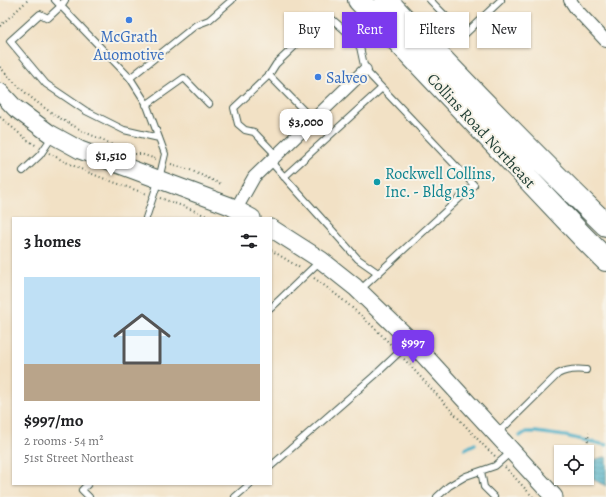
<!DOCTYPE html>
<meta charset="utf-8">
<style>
:root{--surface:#fff;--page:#f2f2f2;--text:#202124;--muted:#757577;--accent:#7c3aed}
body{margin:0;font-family:Alegreya,serif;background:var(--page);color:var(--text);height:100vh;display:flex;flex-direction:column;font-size:15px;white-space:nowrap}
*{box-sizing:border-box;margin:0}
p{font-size:13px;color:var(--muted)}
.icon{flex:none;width:22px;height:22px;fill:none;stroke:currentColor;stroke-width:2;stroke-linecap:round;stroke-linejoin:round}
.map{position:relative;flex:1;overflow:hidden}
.panel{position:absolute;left:12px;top:217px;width:260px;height:268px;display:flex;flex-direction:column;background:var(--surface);border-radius:0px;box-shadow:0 1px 3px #0004}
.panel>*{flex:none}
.top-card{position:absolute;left:284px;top:12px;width:262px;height:36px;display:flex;gap:8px}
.tools{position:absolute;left:554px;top:445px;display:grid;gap:8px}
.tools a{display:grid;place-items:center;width:40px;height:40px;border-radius:0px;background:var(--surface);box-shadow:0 1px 3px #0004;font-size:20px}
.price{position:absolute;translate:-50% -34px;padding:0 9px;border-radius:8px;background:#fff;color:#222;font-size:13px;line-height:26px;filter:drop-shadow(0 1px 2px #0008)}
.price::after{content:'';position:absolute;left:50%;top:24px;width:12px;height:9px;margin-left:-6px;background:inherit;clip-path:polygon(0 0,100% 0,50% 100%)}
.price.active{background:var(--accent);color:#fff}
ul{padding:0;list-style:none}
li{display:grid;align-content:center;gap:8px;height:212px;padding:0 12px}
li span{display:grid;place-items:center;height:124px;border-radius:0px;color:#555}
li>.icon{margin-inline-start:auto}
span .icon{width:72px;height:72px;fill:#fffc;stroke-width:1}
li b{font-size:17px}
h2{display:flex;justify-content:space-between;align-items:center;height:48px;padding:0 12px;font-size:17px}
.chip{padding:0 14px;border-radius:0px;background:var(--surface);box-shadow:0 1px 3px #0004;font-size:14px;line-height:36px}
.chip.active{background:var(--accent);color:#fff}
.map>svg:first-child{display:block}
.water{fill:url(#water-rules);stroke:#32747c}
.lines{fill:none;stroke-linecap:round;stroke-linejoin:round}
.stream{stroke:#45acc5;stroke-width:3.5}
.lane-casing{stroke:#3f564a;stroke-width:8}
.street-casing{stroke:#3f564a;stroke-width:14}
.secondary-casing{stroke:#3f564a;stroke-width:19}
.highway-casing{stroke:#3f564a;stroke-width:24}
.path{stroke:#3f564a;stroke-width:2;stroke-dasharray:1 3;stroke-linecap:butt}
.lane{stroke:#fff;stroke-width:6}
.street{stroke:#fff;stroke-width:12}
.secondary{stroke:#fff;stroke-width:17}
.highway{stroke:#fff;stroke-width:22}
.shop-dot{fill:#3f7fe0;stroke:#f7f3e8;stroke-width:1.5}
.culture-dot{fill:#0f9aa8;stroke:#f7f3e8;stroke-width:1.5}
.labels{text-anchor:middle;stroke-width:4;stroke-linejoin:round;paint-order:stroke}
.shop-label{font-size:16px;fill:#366cbe;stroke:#f7f3e8}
.street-label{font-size:16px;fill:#1f3d34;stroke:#f7f3e8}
.culture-label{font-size:16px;fill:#0d838f;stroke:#f7f3e8;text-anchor:start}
</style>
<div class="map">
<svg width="606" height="497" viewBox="0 0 606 497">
<defs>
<pattern id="water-rules" width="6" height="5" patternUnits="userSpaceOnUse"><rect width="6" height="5" fill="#45acc5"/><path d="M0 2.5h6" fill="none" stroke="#398da1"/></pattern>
</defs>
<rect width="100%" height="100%" fill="#f7f3e8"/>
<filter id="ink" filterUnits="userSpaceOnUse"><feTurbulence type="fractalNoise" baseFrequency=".025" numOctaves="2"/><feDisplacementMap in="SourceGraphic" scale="8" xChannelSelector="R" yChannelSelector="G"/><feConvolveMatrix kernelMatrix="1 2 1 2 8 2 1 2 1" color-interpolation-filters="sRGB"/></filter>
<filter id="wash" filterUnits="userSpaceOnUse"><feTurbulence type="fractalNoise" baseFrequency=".012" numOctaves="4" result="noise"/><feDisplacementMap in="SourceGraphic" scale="16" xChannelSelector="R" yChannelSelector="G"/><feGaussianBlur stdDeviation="0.9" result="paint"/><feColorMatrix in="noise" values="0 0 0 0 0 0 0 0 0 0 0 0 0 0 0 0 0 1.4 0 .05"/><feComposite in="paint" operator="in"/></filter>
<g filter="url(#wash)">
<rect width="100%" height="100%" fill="#f2e1c5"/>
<path class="water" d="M 606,457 L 606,486 L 594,480 C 586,467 591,458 606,457 Z"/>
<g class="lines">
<path class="stream" d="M 520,436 L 526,432 L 536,432 L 565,436 L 606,445
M 465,449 L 475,444"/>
</g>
</g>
<g filter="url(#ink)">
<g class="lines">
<defs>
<path id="lane" d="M 55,0 L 130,78 L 146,103 L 165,154 L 159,179 L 146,218
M 65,0 L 61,6 L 48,18 L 40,14 L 10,41 L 46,84 L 86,111 L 124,130 L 159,138
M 430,0 L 464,35 L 501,0
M 269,75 L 276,64 L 320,22 L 326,19 L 333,20 L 348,33 L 360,47 L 365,70 L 474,185 L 360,290
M 130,78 L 196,25 L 209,20 L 232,0
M 146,105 L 184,78 L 209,104
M 276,155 L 254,132 L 245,130 L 238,124 L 234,108 L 269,75 L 313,120
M 270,161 L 349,249 L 358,259 L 378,273
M 23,171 L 40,155 L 52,137
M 284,177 L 382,88
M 271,308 L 320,261
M 498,433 L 558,374 C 567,369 576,369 586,370
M 271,466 L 374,376 L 410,342
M 481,471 L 484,487 L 494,497
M 88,484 L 82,490 L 89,497
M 235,497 L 250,484
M 437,497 L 449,486 L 466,476 L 495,466 L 511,452"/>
<path id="street" d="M 570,0 L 576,9 L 606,41
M 236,209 L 254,177 L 365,70"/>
<path id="secondary" d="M 0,92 L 15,108 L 49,133 L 80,150 L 230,206 L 252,218
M 271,228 L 321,260 L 355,287 L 411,341 L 554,497"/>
<path id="highway" d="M 359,0 L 582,236 L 606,260
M 386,0 C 458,77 531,152 606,225"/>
</defs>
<use href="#lane" class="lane-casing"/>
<use href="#street" class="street-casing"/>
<use href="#secondary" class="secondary-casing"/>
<use href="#highway" class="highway-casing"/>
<path class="path" d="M 0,26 L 28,0
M 0,67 C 20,90 43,109 70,124 C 76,127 82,131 89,134 C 98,138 109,141 116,149
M 0,117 L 26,139 L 37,146
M 49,153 C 80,171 113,182 147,194
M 131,154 L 141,154 L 156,159
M 171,164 L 190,170 L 221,184
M 160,198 L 188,208 L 211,218
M 271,250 L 300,268
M 314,278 C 342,298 369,321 393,347
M 404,359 L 484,446 L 496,457
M 587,445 L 589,433
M 505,467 L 533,497"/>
<use href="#lane" class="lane"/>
<use href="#street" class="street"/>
<use href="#secondary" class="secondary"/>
<use href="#highway" class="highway"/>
</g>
</g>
<g class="shop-dot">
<circle cx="129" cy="20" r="4"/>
<circle cx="318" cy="77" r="4"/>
</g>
<circle class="culture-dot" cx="377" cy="182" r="4"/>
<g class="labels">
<g class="shop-label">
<text x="129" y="42">McGrath<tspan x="129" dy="18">Auomotive</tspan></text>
<text x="326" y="83" text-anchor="start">Salveo</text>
</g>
<g class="street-label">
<text transform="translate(482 130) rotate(47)" y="6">Collins Road Northeast</text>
</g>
<g class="culture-label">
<text x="385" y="179">Rockwell Collins,<tspan x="385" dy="18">Inc. - Bldg 183</tspan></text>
</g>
</g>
</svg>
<div class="tools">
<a><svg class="icon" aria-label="locate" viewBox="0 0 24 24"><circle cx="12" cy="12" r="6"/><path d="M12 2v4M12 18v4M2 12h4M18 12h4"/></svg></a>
</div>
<b class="price" style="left:306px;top:143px">$3,000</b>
<b class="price" style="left:111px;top:177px">$1,510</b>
<b class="price active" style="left:413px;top:364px">$997</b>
<div class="top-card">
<a class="chip">Buy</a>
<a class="chip active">Rent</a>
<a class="chip">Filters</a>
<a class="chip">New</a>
</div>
<section class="panel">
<h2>3 homes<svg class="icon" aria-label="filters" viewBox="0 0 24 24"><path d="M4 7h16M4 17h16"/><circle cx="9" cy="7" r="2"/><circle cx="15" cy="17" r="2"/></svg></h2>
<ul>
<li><span style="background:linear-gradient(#bfe0f5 70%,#b9a48a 0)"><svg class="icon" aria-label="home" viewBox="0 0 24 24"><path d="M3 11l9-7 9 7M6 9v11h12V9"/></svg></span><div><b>$997/mo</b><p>2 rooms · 54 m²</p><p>51st Street Northeast</p></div></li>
</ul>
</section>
</div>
